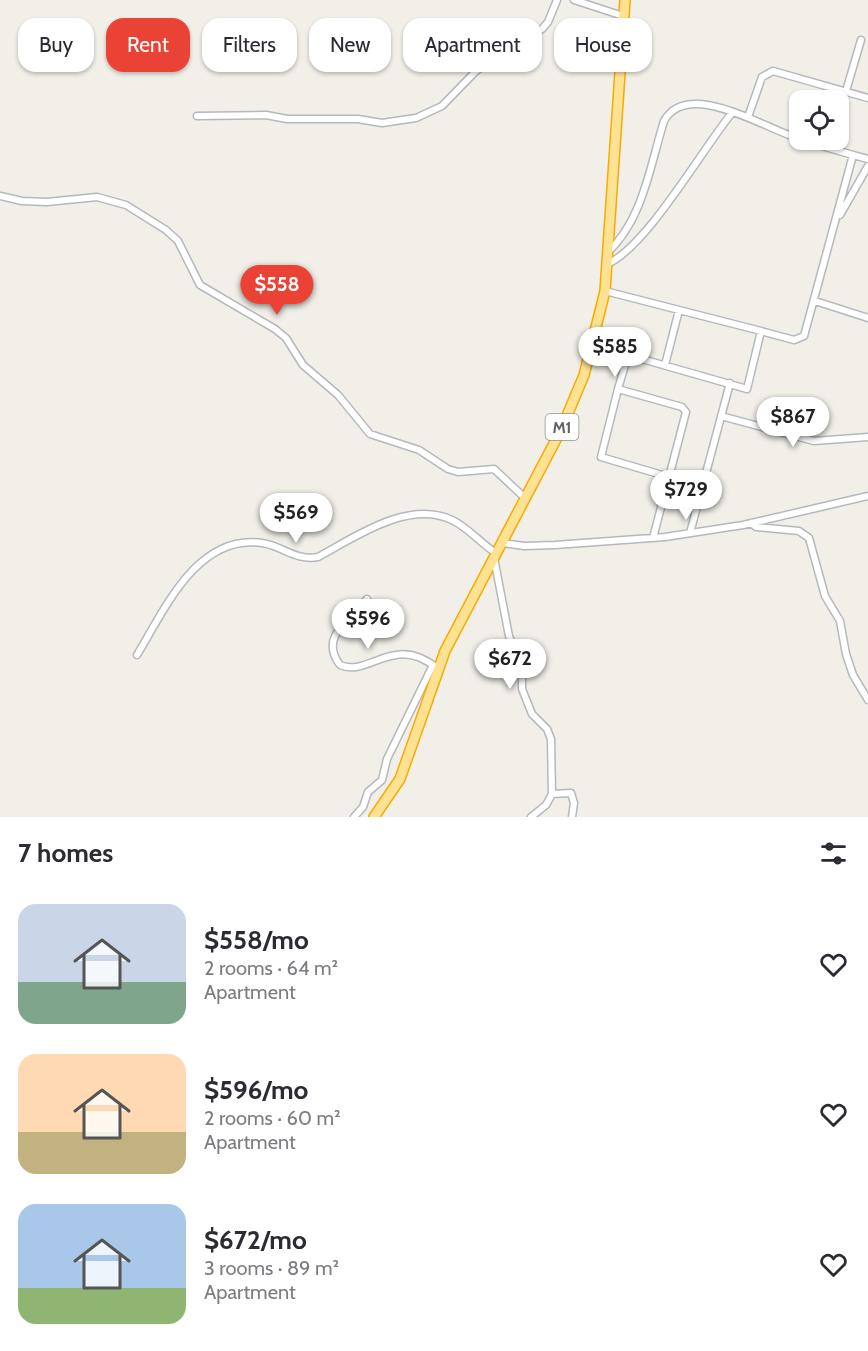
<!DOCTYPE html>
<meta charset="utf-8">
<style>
:root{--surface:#fff;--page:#f7f7f7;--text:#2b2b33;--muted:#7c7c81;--accent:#ea4335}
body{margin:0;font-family:Cabin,sans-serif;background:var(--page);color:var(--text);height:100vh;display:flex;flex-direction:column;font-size:22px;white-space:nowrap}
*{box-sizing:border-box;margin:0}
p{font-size:20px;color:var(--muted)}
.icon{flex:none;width:33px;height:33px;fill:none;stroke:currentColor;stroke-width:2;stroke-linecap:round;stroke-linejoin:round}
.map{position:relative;height:817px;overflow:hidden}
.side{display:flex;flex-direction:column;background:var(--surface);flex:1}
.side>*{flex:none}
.hud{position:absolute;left:18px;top:18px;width:832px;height:54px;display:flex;gap:12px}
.fabs{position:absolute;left:789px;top:90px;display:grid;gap:12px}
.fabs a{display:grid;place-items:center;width:60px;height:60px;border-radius:12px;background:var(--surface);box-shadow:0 2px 4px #0004;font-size:30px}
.price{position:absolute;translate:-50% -51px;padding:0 14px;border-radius:21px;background:#fff;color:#222;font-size:20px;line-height:39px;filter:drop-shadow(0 2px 3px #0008)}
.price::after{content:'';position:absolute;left:50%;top:36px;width:18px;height:14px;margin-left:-9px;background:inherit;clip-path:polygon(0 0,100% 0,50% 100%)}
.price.selected{background:var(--accent);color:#fff}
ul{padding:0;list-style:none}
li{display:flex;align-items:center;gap:18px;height:150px;padding:0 18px}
li span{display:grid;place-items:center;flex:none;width:168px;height:120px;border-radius:18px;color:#555}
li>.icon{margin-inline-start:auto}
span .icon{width:72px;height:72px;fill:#fffc;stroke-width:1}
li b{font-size:26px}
h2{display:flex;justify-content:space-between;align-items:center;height:72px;padding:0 18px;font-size:26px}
.chip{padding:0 21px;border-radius:18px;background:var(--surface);box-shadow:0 2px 4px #0004;font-size:21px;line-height:54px}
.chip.selected{background:var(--accent);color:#fff}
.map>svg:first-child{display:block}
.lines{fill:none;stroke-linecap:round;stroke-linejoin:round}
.minor-casing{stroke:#b5b8bc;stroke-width:9}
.highway-casing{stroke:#f9ab00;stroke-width:12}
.minor{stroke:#fff;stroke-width:6}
.highway{stroke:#fde293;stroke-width:9}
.labels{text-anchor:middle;stroke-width:4.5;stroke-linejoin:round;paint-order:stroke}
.shield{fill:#fff;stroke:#8f9295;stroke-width:1.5}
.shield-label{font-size:16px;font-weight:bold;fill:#5f6368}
</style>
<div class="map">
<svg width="868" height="817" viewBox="0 0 868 817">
<rect width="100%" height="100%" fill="#f1efe8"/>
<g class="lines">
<defs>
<path id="minor" d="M 574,0 L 623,16
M 846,91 L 861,40
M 197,116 L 266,115 L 287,119 L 358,119 L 382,123 L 416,118 L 442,106 L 476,71 L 542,29 L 548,22 L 557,0
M 748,117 L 762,77 L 773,71 L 868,98
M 801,140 L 853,155
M 0,196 L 22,201 L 47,202 L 97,197 L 126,205 L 166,230 L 178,241 L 200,285 L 275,329 L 286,338 L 303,365 L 338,395 L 370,434 L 419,450 L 448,469 L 458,472 L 494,469 L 525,498
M 840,215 L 868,166
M 607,253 C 643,220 650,166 664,121 C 688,78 765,129 800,139
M 607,264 C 646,248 703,148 732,113
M 815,301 L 868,318
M 761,331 L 794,340 L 804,336 L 853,155 L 868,159
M 593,345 L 747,389 L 761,331 L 605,291
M 665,365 L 679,310
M 618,389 L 682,407 L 686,412 L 669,477 L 601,457 Z
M 618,389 L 628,355
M 721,416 L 814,441 L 868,437
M 751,523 L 756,527 L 799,531 L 809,538 L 825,596 L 840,621 L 846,654 L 853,675 L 868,700
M 690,533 L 730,383
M 653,538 L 669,477
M 502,543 L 524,546 L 555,545 L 665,537 L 743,525 L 868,496
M 494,558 L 509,636 L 522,669 L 522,689 L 532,714 L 547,729 L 551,739 L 552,794 L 546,805 L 531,817
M 367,599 C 351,620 318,636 340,665 C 369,678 394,632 438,669
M 137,655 C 164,611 197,533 262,543 C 283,546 295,561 318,557 C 355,537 409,499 452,520 C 469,528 480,543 496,553
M 552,794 L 571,793 L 574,803 L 572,817
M 354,817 L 363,807 L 368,792 L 382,780 L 387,759 L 433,665"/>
<path id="highway" d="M 374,817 L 400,779 L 445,651 L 561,430 L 584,375 L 605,291 L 625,0"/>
</defs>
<use href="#minor" class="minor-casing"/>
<use href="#highway" class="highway-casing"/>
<use href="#minor" class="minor"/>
<use href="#highway" class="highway"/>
</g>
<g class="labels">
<rect class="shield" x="545.5" y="414" width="33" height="26" rx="4.5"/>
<g class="shield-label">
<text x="562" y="433">M1</text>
</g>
</g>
</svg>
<div class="fabs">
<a><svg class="icon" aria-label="locate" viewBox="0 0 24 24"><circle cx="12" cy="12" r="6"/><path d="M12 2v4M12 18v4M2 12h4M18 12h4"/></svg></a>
</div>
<b class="price selected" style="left:277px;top:316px">$558</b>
<b class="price" style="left:615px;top:378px">$585</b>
<b class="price" style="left:793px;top:448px">$867</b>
<b class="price" style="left:686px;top:521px">$729</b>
<b class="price" style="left:296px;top:544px">$569</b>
<b class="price" style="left:368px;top:650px">$596</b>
<b class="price" style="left:510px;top:690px">$672</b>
<div class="hud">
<a class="chip">Buy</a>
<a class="chip selected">Rent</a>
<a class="chip">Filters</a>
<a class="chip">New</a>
<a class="chip">Apartment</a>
<a class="chip">House</a>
</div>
</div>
<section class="side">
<h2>7 homes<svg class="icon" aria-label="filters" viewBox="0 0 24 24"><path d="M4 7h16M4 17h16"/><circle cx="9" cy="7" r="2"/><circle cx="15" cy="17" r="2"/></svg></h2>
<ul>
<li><span style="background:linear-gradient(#c9d6e8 65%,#7fa58c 0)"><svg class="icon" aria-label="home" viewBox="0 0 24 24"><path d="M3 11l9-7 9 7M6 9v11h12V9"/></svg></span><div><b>$558/mo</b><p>2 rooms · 64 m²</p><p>Apartment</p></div><svg class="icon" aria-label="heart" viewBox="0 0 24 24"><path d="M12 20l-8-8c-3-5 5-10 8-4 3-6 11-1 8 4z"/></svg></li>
<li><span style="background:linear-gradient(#ffd9b3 65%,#c2b280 0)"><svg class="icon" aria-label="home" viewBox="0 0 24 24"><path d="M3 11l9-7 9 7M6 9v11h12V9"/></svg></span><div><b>$596/mo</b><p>2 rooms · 60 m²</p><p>Apartment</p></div><svg class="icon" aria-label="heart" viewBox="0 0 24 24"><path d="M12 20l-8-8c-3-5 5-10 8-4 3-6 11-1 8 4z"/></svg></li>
<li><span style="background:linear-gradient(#a9c7e8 70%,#8fb573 0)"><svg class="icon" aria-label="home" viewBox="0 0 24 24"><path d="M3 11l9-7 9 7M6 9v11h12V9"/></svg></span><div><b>$672/mo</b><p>3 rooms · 89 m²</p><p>Apartment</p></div><svg class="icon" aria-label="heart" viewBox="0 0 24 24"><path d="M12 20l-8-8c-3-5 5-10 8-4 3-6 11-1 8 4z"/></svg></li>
</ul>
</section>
